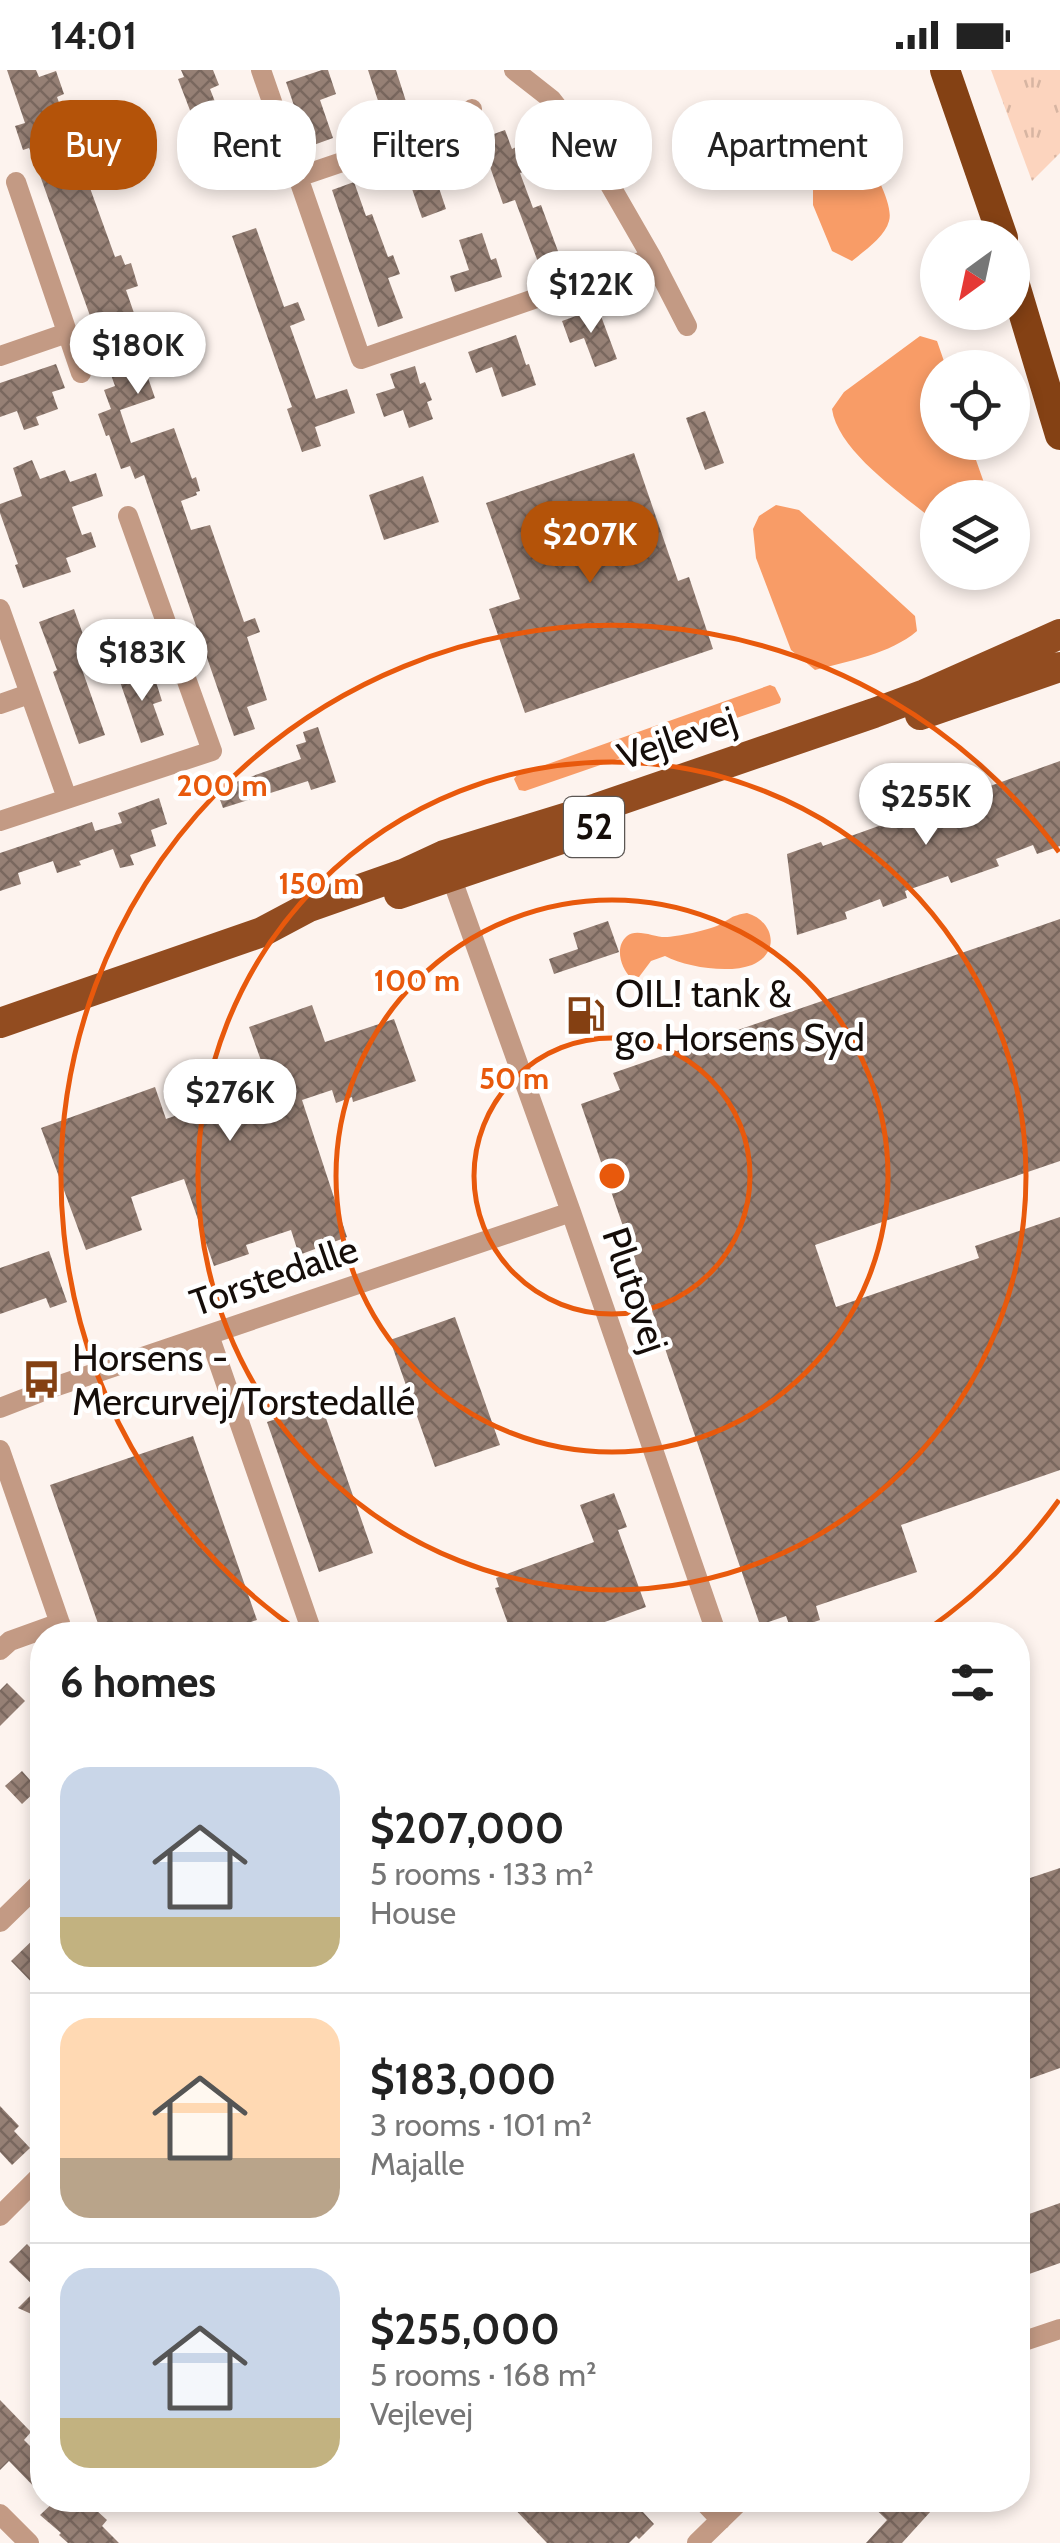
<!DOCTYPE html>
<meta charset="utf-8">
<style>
:root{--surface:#fff;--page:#f2f2f2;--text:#222;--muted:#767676;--line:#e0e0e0;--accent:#b45309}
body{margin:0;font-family:Cabin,sans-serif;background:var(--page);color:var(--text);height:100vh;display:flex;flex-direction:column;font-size:38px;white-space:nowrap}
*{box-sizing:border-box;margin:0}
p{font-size:32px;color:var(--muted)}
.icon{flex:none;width:55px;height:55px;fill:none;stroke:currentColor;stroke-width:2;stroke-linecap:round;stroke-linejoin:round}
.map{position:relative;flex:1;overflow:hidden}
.sheet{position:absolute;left:30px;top:1552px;width:1000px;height:890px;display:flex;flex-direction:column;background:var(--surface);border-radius:40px;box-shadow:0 5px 15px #0003}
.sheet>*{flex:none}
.banner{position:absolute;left:30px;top:30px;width:1000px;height:90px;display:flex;gap:20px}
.needle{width:65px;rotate:213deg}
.fabs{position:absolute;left:920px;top:150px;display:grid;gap:20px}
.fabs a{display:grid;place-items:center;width:110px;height:110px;border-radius:50%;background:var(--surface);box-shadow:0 5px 15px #0003;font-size:50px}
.price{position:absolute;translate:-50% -85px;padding:0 22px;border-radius:35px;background:#fff;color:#222;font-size:32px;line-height:65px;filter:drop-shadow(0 2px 5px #0008)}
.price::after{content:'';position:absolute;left:50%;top:60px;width:30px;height:22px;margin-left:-15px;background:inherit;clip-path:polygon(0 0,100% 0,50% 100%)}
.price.selected{background:var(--accent);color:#fff}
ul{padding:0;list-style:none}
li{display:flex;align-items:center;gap:30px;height:250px;padding:0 30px}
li+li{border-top:2px solid var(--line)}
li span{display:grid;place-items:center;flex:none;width:280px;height:200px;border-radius:30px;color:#555}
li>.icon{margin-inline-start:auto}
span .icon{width:120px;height:120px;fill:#fffc;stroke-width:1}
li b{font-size:42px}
h2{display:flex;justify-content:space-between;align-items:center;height:120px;padding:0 30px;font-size:42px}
.chip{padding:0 35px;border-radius:40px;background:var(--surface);box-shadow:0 5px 15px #0003;font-size:35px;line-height:90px}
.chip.selected{background:var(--accent);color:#fff}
.status{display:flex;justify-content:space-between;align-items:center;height:70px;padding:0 50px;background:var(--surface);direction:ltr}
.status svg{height:28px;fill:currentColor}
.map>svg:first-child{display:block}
.grass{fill:url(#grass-tufts)}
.water{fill:#f89c67}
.building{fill:url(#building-cross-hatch)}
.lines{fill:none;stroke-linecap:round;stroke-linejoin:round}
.minor{stroke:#c39a84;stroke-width:20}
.primary{stroke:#924c20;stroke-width:30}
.trunk{stroke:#844114;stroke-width:30}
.ring{fill:none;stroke:#e8590c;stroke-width:5}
.labels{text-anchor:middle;stroke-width:9;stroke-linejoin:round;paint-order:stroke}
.shield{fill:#fff;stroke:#5b5653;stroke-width:2.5}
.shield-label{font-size:35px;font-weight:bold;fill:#150d09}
.street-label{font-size:38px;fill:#150d09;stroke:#fff}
.poi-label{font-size:38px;fill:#150d09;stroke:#fff;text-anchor:start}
.centre{fill:#e8590c;stroke:#fff;stroke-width:5}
.ring-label{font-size:30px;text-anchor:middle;font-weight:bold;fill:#e8590c;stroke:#fff;stroke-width:9;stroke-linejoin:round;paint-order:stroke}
</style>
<div class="status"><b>14:01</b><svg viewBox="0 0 49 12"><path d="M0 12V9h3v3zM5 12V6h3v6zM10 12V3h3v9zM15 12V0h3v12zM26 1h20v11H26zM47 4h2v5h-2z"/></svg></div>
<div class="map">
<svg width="1060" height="2473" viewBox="0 0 1060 2473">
<defs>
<pattern id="grass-tufts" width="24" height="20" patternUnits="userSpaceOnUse" patternTransform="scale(2.5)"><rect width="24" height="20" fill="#fcd4be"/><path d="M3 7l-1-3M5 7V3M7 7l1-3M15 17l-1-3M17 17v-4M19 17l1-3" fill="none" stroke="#d7b5a2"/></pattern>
<pattern id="building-cross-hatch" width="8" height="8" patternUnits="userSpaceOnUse" patternTransform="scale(2.5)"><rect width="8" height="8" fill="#968075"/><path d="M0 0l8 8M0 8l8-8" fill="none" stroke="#79675e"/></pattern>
</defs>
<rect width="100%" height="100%" fill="#fdf3ee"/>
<path class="grass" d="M 991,0 L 1060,0 L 1060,83 L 1032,111 Z"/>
<path class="water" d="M 866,84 C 873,99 894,135 889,151 C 885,167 864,181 852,191 L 832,181 L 813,135 L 813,120 L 857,86 Z
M 920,266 L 937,271 L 946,297 L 938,298 L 938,372 L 970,373 L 989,427 L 938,428 L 937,453 C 905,426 838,382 832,339 L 844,322 Z
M 776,435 L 799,440 L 915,546 L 917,561 C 890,584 849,591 815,600 L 791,580 L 756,488 L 753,459 L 759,446 Z
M 770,615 L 775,617 L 781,629 L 780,633 L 525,721 L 519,720 L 514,709 L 517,705 Z
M 747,843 C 774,851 781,883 752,895 C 728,904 686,897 665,886 L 651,891 L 639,907 L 631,908 C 621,898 614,877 627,866 C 636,858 654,867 665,867 C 677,867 708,860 719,855 C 732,848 730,846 747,843 Z"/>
<path class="building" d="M 7,0 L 36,0 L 39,7 L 56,1 L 64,24 L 57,27 L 115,187 L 121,185 L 125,195 L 131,193 L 138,216 L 126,220 L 143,269 L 125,275 L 136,309 L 147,305 L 155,328 L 120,340 L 131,373 L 174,358 L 192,409 L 196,407 L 200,421 L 196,422 L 197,425 L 181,431 L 191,460 L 210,455 L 244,552 L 255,548 L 260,562 L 247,567 L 267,630 L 247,637 L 255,659 L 234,666 L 144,405 L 135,409 L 130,396 L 121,399 L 109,365 L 106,366 L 98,344 L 111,339 L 104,320 L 115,316 L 37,97 L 29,78 L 23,80 L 15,56 L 25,53 Z
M 181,0 L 213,0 L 219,15 L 210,19 L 221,47 L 224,46 L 231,65 L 234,64 L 240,79 L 236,80 L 244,101 L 220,110 L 200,55 L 196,56 L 178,9 L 184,7 Z
M 322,0 L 328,0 L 336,24 L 320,30 L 333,68 L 308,77 L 286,12 Z
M 368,0 L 396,0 L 410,44 L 385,52 Z
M 505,60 L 512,79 L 518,76 L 527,101 L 520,103 L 533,138 L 541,135 L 562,192 L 541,200 L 515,130 L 503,134 L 489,94 L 437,112 L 446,139 L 422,148 L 411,116 L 424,89 Z
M 354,112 L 366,146 L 372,144 L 388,187 L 393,185 L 400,204 L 388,208 L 403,248 L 378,257 L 332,120 Z
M 256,158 L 284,237 L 298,232 L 305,250 L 290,256 L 316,329 L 347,319 L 355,343 L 315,357 L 321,376 L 302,382 L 287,339 L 292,337 L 232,166 Z
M 482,163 L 491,190 L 496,188 L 502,207 L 455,222 L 450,206 L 469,200 L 459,170 Z
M 598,238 L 617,289 L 595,297 L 584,268 L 570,273 L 562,251 Z
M 516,265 L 526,295 L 529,294 L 536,315 L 502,327 L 492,297 L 476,303 L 468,282 Z
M 56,294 L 65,318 L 52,322 L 58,339 L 36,347 L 39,355 L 24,360 L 17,341 L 0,347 L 0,313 Z
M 415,296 L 420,314 L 425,312 L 432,330 L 427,332 L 433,349 L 409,358 L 403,340 L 384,347 L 376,324 L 395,318 L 390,304 Z
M 705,341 L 724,393 L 705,400 L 686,348 Z
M 634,383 L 678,511 L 689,507 L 713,579 L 525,643 L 489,539 L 520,529 L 486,433 Z
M 32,390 L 40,409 L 65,400 L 70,412 L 96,403 L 103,426 L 72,437 L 82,465 L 91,462 L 96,477 L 66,488 L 71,502 L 23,518 L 15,495 L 18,494 L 0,443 L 0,434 L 22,426 L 13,398 Z
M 423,406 L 439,452 L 384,470 L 369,425 Z
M 74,539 L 90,584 L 78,588 L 105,665 L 79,674 L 53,602 L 57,600 L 39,552 Z
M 135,597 L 141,615 L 156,612 L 162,631 L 153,634 L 164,665 L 141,673 L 117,603 Z
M 318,657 L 336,712 L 311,720 L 308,711 L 223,738 L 216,719 L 301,689 L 296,675 L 306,672 L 303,662 Z
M 1060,691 L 1060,776 L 1037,784 L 1033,775 L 996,789 L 999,796 L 951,813 L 948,806 L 905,821 L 907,828 L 883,837 L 880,829 L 845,842 L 847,849 L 797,865 L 787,784 L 821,772 L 823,776 Z
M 159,728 L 167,754 L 151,760 L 156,776 L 130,785 L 134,795 L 120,798 L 113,779 L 79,791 L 81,795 L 57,803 L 53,791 L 18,803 L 21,814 L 0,821 L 0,783 L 92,752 L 95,761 L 122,753 L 118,743 Z
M 1060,849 L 1060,1091 L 815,1175 L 836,1237 L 979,1188 L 975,1176 L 1060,1147 L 1060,1400 L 901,1455 L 917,1502 L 816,1536 L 820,1550 L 791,1560 L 786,1546 L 760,1555 L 581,1034 L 620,1020 L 613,1003 Z
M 608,851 L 619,882 L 554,904 L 549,889 L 578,879 L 573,863 Z
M 312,935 L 325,972 L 394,949 L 416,1011 L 353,1032 L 352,1027 L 336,1033 L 332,1020 L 302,1030 L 347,1167 L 299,1185 L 291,1160 L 246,1175 L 249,1184 L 214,1196 L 184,1109 L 131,1127 L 142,1160 L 86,1180 L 41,1058 L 155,1017 L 166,1049 L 269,1013 L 249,957 Z
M 49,1181 L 67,1232 L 50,1238 L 46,1228 L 0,1244 L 0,1198 Z
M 455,1247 L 500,1375 L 435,1397 L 390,1270 Z
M 321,1334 L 373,1483 L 319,1502 L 267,1352 Z
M 193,1366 L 257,1550 L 213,1565 L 102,1565 L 50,1415 Z
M 614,1423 L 627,1457 L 618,1460 L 646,1537 L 569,1565 L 512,1565 L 495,1518 L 499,1517 L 496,1508 L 594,1472 L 580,1435 Z
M 7,1613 L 25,1631 L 0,1656 L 0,1620 Z
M 22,1701 L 38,1719 L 22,1734 L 5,1716 Z
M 1060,1798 L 1060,1998 L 1018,2013 L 1018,1812 Z
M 42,1861 L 42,1923 L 11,1891 Z
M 0,2036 L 19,2056 L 14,2061 L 30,2078 L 12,2095 L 0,2082 Z
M 1060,2133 L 1060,2193 L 1018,2208 L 1018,2148 Z
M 27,2174 L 42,2190 L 42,2238 L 38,2247 L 18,2238 L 37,2219 L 9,2192 Z
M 0,2330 L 31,2362 L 24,2370 L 42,2388 L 42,2425 L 9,2391 L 0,2400 Z
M 56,2430 L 85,2430 L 107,2450 L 102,2456 L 119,2473 L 68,2473 L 59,2465 L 61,2463 L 40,2445 Z
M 506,2430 L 604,2430 L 611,2438 L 619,2430 L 632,2430 L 654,2454 L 639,2469 L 636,2466 L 629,2473 L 547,2473 Z
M 866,2430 L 941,2430 L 902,2473 L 866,2473 L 887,2450 Z"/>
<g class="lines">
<path class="minor" d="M 261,0 L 361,289 L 652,188
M 514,0 L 551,29 L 587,75 L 652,188 L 687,256
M 298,107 L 460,52 L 472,39
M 16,112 L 81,303
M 0,286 L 67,263
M 0,539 L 67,728
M 146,575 L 171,567
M 0,634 L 29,624
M 0,751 L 212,681 L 128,446
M 448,798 L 571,1142 L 717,1565
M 209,1265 L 313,1565
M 0,1338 L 54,1317 L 571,1142
M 0,1380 L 64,1565
M 0,1580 L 10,1571 L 60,1553
M 0,1852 L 42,1811
M 0,2146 L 42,2104
M 1018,2273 L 1060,2259
M 702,2430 L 721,2450
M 0,2444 L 29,2473
M 697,2473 L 741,2430"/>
<path class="primary" d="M 920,645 L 1060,597
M 399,824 L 588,760
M 0,953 L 262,862 L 309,837 L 403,804 L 444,785 L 597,738 L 874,643 L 925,624 L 1060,564"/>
<path class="trunk" d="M 945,0 L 1003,168
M 1012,205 L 1060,365"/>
</g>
<g class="ring">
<circle cx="612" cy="1106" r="138"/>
<circle cx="612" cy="1106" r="276"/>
<circle cx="612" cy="1106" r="414"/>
<path d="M1059 1430A552 552 0 0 1 921 1564M303 1564A552 552 0 1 1 1059 782"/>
</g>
<defs>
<symbol id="fuel-bare" viewBox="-9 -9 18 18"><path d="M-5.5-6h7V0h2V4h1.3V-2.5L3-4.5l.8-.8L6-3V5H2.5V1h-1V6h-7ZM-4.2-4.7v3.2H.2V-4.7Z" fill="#844012" stroke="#fff" stroke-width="2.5" paint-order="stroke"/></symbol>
<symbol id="bus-bare" viewBox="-9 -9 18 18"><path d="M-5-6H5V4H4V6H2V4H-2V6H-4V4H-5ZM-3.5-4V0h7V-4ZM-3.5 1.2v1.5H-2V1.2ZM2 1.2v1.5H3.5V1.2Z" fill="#844012" stroke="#fff" stroke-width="2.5" paint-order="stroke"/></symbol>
</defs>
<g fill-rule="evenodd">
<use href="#fuel-bare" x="558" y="918" width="55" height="55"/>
<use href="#bus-bare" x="14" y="1282" width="55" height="55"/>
</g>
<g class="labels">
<rect class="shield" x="564" y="727" width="60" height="60" rx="8"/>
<g class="shield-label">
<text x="594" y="769">52</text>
</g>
<g class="street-label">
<text transform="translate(677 668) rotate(-19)" y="13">Vejlevej</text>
<text transform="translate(274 1206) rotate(-19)" y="13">Torstedalle</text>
<text transform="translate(635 1220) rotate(71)" y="13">Plutovej</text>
</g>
<g class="poi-label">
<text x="615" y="937">OIL! tank &amp;<tspan x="615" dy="44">go Horsens Syd</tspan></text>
<text x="72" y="1301">Horsens -<tspan x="72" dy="44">Mercurvej/Torstedallé</tspan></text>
</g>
</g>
<circle cx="612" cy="1106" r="15" class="centre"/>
<g class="ring-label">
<text x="222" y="726">200 m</text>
<text x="319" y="824">150 m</text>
<text x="417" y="921">100 m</text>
<text x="514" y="1019">50 m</text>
</g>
</svg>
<div class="fabs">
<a><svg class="needle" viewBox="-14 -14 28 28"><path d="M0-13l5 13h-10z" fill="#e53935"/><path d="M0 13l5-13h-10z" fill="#767676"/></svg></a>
<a><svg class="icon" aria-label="locate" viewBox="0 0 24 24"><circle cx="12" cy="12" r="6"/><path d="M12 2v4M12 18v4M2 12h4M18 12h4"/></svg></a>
<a><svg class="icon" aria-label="layers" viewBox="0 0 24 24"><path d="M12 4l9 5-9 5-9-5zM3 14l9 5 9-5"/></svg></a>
</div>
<b class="price" style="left:591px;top:266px">$122K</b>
<b class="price" style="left:138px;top:327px">$180K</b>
<b class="price selected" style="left:590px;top:516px">$207K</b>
<b class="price" style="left:142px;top:634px">$183K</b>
<b class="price" style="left:926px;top:778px">$255K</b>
<b class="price" style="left:230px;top:1074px">$276K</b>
<div class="banner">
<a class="chip selected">Buy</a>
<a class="chip">Rent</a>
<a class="chip">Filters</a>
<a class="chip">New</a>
<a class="chip">Apartment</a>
</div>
<section class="sheet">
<h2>6 homes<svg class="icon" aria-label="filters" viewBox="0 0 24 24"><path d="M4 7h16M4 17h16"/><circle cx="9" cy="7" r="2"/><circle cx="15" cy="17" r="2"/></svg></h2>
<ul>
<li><span style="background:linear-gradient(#c9d6e8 75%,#c2b280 0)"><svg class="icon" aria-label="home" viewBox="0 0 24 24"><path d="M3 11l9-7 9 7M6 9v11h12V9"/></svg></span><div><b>$207,000</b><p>5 rooms · 133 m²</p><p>House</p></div></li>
<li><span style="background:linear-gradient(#ffd9b3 70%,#b9a48a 0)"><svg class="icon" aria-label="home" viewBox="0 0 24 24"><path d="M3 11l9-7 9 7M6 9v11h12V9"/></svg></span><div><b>$183,000</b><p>3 rooms · 101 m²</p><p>Majalle</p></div></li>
<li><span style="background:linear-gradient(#c9d6e8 75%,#c2b280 0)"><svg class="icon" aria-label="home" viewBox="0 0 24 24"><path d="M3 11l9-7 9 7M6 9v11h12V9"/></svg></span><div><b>$255,000</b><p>5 rooms · 168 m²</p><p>Vejlevej</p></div></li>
</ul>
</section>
</div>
